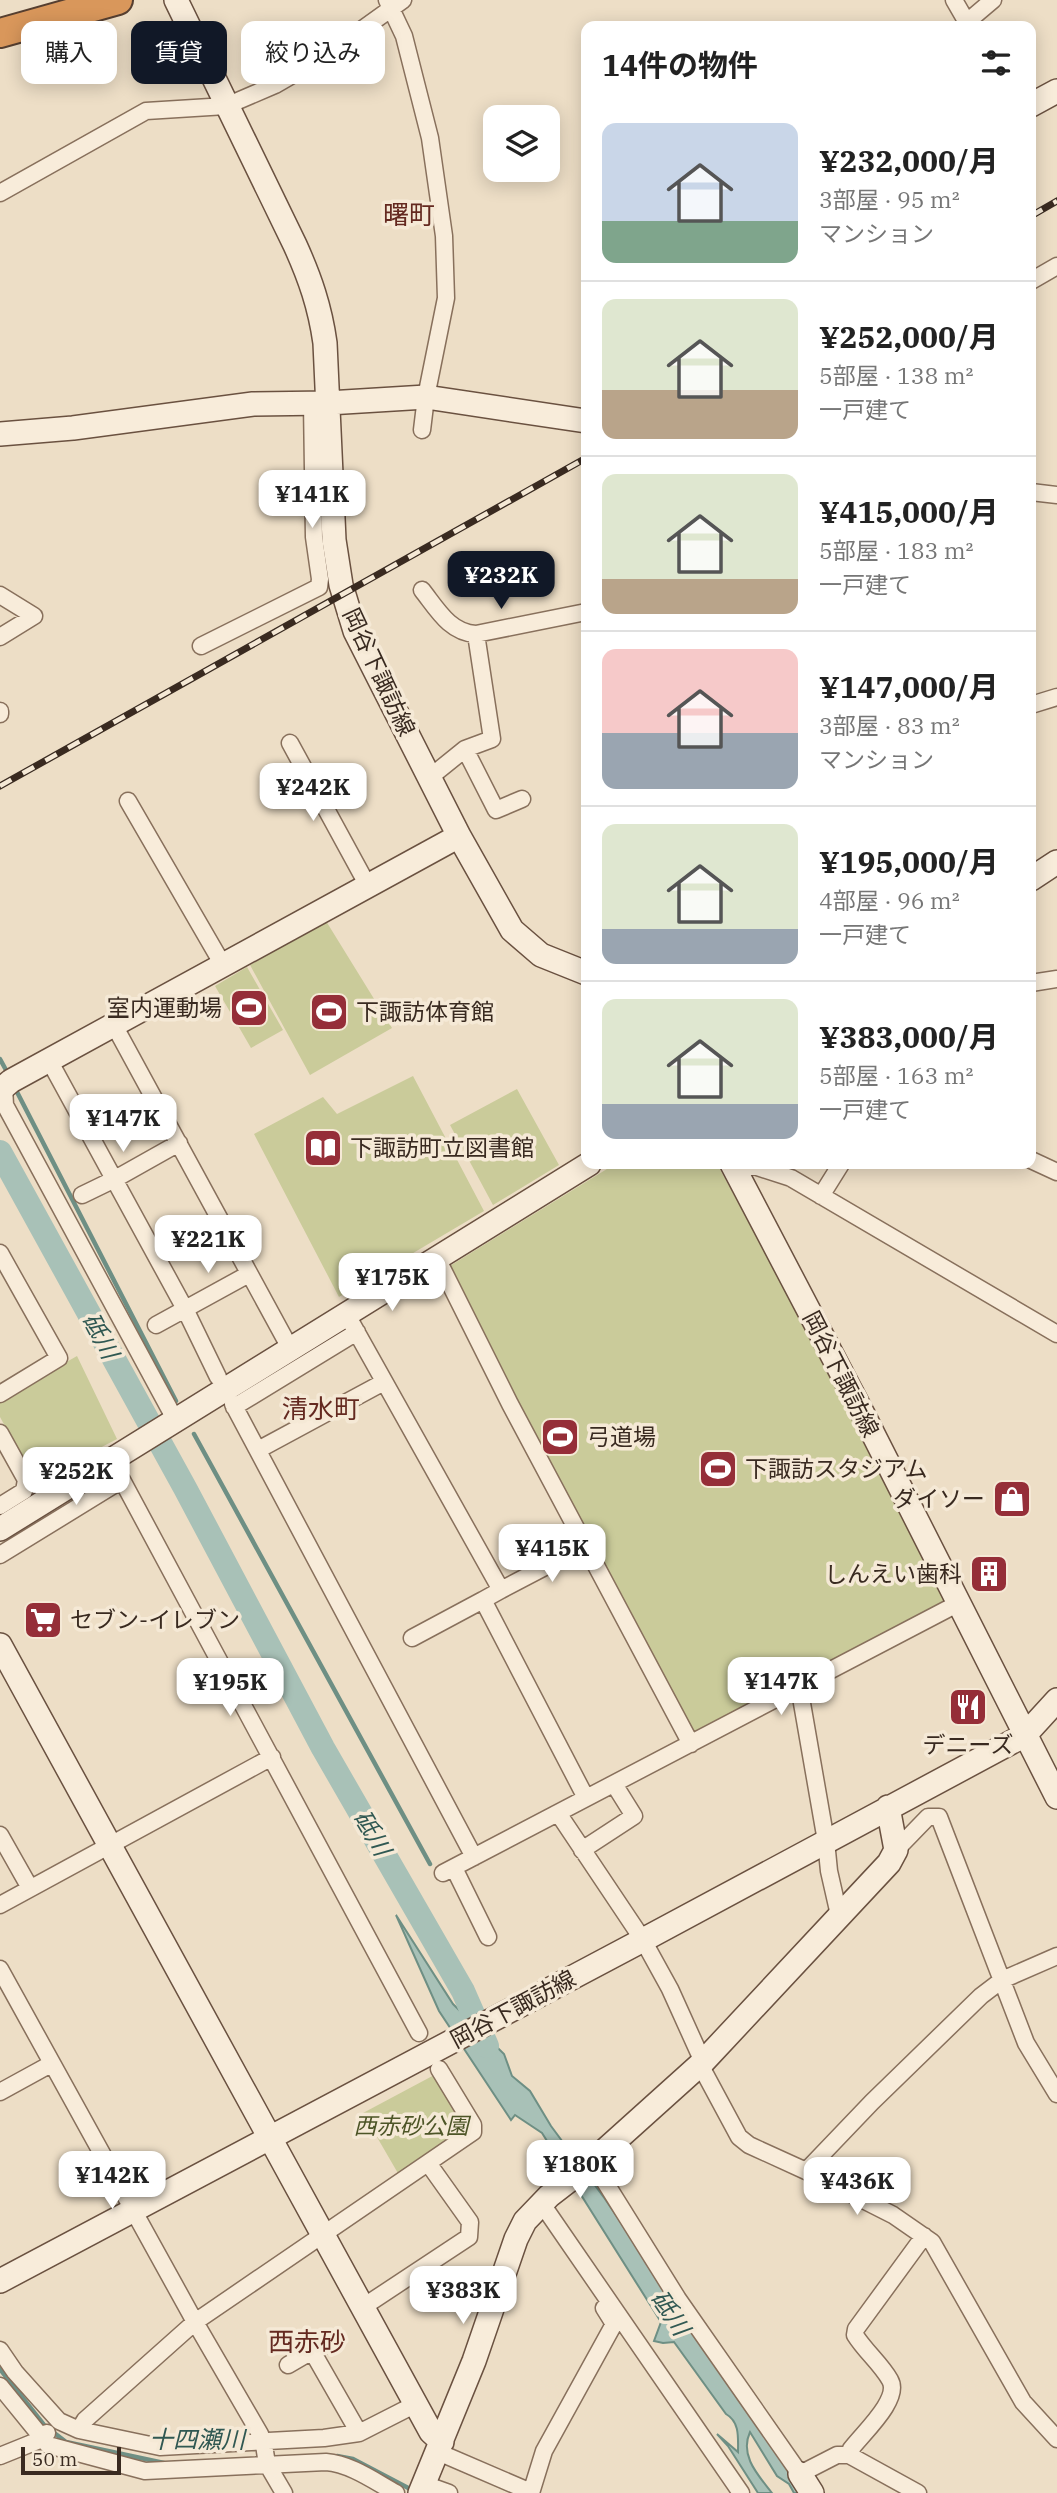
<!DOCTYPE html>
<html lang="ja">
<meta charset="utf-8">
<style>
:root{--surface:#fff;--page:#f2f2f2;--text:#222;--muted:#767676;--line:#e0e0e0;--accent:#111827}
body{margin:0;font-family:"IBM Plex Serif","Noto Sans JP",serif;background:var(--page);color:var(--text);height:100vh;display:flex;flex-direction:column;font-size:26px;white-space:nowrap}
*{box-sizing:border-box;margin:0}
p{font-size:23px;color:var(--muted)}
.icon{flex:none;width:38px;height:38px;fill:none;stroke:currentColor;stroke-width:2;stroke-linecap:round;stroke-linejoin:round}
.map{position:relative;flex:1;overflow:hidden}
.panel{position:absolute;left:581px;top:21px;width:455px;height:1148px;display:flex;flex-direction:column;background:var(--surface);border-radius:14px;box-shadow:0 4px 18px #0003}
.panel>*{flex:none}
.guide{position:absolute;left:21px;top:21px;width:455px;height:63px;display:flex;gap:14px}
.buttons{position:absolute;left:483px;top:105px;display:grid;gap:14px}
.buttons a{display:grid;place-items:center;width:77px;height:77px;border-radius:14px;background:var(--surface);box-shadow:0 4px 18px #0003;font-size:35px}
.scale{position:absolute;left:21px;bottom:18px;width:100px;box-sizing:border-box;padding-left:7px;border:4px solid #392a20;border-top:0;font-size:19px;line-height:24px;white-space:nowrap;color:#392a20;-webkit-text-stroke:5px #f5e9d6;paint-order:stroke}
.price{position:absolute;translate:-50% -60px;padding:0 16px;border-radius:14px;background:#fff;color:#222;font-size:23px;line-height:46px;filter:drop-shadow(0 2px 4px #0008)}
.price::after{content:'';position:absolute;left:50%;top:42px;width:21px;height:16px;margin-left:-10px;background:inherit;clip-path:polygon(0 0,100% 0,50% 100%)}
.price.on{background:var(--accent);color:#fff}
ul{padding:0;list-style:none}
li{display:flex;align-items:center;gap:21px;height:175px;padding:0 21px}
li+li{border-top:2px solid var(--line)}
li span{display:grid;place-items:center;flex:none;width:196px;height:140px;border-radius:14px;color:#555}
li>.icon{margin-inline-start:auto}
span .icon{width:84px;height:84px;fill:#fffc;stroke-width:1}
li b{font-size:30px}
h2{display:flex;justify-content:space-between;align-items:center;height:84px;padding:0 21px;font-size:30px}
.pill{padding:0 24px;border-radius:14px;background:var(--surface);box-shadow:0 4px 18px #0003;font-size:24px;line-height:63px}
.pill.on{background:var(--accent);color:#fff}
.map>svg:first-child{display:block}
.green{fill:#cacb9a}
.water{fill:#a8c1b7;stroke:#6e8f84;stroke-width:2}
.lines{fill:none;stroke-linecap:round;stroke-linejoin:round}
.stream{stroke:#6e8f84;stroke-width:4.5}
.river{stroke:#a8c1b7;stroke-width:24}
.street-casing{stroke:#88705c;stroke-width:19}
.secondary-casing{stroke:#6a5140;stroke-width:26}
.highway-casing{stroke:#563f30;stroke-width:32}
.street{stroke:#f8ecda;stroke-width:16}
.secondary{stroke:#f8ecda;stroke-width:23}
.highway{stroke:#d9975b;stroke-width:28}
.rail-casing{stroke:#392a20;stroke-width:7}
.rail{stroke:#f5e9d6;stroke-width:4.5;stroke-dasharray:13;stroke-linecap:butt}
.labels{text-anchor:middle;stroke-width:7;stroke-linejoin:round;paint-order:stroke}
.street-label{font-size:23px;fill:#392a20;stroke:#f5e9d6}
.poi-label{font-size:23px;fill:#392a20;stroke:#f5e9d6;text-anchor:start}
.park-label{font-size:23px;font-style:italic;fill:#4d5527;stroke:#f5e9d6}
.water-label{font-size:24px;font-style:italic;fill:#305852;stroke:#f5e9d6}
.quarter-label{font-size:26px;fill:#642920;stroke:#f5e9d6}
</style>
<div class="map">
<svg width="1057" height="2493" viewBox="0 0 1057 2493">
<rect width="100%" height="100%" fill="#eddec6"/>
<path class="green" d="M 326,921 L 392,1028 L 310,1075 L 250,965 Z
M 247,967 L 283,1030 L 251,1048 L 215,986 Z
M 413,1076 L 484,1211 L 339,1297 L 254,1134 L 323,1097 L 337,1114 Z
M 517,1089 L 559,1165 L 493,1205 L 450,1125 Z
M 615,1164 L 717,1164 L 778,1276 L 946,1604 L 693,1737 L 445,1269 Z
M 77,1356 L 117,1439 L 35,1482 L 0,1417 L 0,1400 Z
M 438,2073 L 469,2126 L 399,2175 L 363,2113 Z"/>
<path class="water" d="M 396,1915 L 453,2004 L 504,2054 L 512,2076 L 530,2091 L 551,2126 L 605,2199 L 804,2493 L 794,2493 L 789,2484 L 777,2476 L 750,2432 C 739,2456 759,2476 772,2493 L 758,2493 L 728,2446 L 717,2434 L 738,2452 C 738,2438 740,2422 726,2414 L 674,2342 L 663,2343 L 654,2341 L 661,2322 L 542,2133 L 515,2115 L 511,2120 L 439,2011 Z"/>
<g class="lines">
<path class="stream" d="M 0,1059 L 6,1070
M 17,1092 L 176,1401
M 194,1434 L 430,1864
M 0,2369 L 44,2425 L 66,2442 L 164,2463
M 337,2456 L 353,2459 L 414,2491"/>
<path class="river" d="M 0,1152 L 185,1488 L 323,1748 L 463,1991 L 487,2046"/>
<defs>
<path id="street" d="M 387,0 L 404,36 L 430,138 L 444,236 L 446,298 L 426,397 L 422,430
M 954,0 L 969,26
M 967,22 L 993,0
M 0,193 L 146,111 L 226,106 L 275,85 L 325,56 L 403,0
M 1031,281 L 1057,266
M 1031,492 L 1057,495
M 422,590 C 437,609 450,633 476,634 L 586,612
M 0,595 L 34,616 L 0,637
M 201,646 L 319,587 L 320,579 L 314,537 L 312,403
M 1031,705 L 1057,697
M 0,711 L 0,714
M 290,743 L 368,886
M 465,749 L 496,810 L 522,799
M 429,778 L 465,749 L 492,739 L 476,634
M 128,801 L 223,965
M 1031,983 L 1057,979
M 114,1025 L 291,1350
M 49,1060 L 185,1309 L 218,1377
M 4,1087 L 5,1105 L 176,1421
M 1031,1160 L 1057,1172
M 736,1171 L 754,1166 L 791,1178 L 1057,1334
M 82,1195 L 115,1179 L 179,1143
M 821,1196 L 841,1164
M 0,1253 L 59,1358 L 0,1394
M 437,1258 L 510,1404 L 691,1744
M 347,1315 L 501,1590 L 483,1600 L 586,1798
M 156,1325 L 249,1274
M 233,1404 L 474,1857
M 234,1407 L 357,1332
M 0,1433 L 26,1480 L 24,1491 L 0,1506
M 258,1450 L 384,1382
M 0,1555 L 122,1480 L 419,2033
M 501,1590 L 585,1546
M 412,1638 L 483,1600
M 799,1686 L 826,1841 L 829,1871 L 839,1915
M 558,1813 L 643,1940 L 670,1989 L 703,2062 L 704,2072 L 739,2137 L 749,2145 L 806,2171 L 893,2215 L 932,2242 L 1023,2402 L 1057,2439
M 0,1835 L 30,1888
M 582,1850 L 634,1816 L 614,1784
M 896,1850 L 928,1817 L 939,1817 L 1026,2043 L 1057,2094
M 454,1868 L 488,1937
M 443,1873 L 959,1603
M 0,1905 L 272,1757
M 0,1969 L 195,2322 L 260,2434 L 264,2445 L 267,2464 L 284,2493
M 0,2092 L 51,2064
M 592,2161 L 678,2299 L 800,2474 L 837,2455 L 849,2455 L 918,2493
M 806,2171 L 872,2102 L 981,1996 L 1002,1980 L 1057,1956
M 542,2204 L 741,2493
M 363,2307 L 469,2237 L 470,2222 L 428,2163
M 336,2340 L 312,2351 L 359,2433
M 0,2350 L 15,2372 L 59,2421 L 79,2430 L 160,2447 L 324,2438 L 359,2433 L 416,2404
M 288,2365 L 312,2351
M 0,2386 L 48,2445 L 145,2471 L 326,2462 C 351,2464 374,2481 396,2493
M 79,2430 L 85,2420 L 195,2322 L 473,2132 L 473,2125 L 439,2069
M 438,2452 L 531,2492
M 849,2455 L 851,2449 C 863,2433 901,2399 890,2380 C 881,2364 865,2351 855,2335 L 856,2329 L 924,2236
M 0,2456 L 42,2439 L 47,2433
M 424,2484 L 449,2493
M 531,2493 L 544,2451 L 614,2324 L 604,2308"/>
<path id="secondary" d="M 176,0 L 295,245 C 310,278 320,307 325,343 L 334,540 L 341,585 L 355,631 L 459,836 L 512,930 L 541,955 L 586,973
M 1031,105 L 1057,91
M 0,434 L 73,428 L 253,404 L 328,403 L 426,397 L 586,421
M 1031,879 L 1057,862
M 4,1087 L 11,1081 L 459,836
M 732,1164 L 863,1414 L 1057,1797
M 0,1529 L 589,1164
M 0,1645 L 431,2432 L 442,2442
M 0,2281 L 643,1940 L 1025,1735 L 1057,1700
M 800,2474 L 812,2493
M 420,2493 L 474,2361 L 516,2239 L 525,2221 L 549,2196 L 584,2169 L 703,2062 L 889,1863 L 896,1850 L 888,1807"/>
<path id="highway" d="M 0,33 L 118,0"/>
</defs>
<use href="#street" class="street-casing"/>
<use href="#secondary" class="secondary-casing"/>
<use href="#highway" class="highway-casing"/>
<use href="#street" class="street"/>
<use href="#secondary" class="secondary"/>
<use href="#highway" class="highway"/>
<defs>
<path id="rail" d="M 1031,216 L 1057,201
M 0,786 L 586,458"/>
</defs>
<use href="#rail" class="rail-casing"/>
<use href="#rail" class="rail"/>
</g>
<defs>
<symbol id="stadium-square" viewBox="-11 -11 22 22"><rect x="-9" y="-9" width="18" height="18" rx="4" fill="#952e38" stroke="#f5e9d6"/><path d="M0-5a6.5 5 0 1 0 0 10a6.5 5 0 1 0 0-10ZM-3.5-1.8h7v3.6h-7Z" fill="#fff"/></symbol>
<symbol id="library-square" viewBox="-11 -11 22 22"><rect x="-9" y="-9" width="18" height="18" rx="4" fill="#952e38" stroke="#f5e9d6"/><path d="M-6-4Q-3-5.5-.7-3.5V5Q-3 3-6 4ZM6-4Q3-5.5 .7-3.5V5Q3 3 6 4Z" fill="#fff"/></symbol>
<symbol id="shop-square" viewBox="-11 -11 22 22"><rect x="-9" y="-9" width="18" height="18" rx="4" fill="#952e38" stroke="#f5e9d6"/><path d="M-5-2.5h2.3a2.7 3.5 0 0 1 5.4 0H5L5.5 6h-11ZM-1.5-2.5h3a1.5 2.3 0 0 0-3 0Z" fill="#fff"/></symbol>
<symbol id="building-square" viewBox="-11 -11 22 22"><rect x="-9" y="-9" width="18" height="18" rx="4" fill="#952e38" stroke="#f5e9d6"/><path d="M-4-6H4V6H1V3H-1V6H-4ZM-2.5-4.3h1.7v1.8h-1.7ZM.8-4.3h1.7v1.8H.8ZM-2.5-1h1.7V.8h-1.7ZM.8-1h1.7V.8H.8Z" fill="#fff"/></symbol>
<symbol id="supermarket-square" viewBox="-11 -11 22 22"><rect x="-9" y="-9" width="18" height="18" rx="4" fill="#952e38" stroke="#f5e9d6"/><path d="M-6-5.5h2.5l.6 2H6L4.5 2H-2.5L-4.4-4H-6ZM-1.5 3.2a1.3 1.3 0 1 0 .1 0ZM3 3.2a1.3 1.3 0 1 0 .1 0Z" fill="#fff"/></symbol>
<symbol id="restaurant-square" viewBox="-11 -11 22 22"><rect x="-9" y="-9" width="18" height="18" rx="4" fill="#952e38" stroke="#f5e9d6"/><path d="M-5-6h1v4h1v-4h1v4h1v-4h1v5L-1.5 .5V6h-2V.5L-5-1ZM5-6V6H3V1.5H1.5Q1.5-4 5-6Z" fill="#fff"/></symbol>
</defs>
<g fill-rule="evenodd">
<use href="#stadium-square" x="227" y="986" width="44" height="44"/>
<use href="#stadium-square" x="307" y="990" width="44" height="44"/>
<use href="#library-square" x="301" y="1126" width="44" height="44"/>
<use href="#stadium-square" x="538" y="1415" width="44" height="44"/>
<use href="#stadium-square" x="696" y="1447" width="44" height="44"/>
<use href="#shop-square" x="990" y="1477" width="44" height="44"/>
<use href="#building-square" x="967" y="1552" width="44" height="44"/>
<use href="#supermarket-square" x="21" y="1598" width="44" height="44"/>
<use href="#restaurant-square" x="946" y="1685" width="44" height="44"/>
</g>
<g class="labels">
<g class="street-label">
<text transform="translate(379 672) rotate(65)" y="8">岡谷下諏訪線</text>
<text transform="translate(841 1374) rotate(63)" y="8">岡谷下諏訪線</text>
<text transform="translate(513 2009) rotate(-28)" y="8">岡谷下諏訪線</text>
</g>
<g class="poi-label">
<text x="222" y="1016" text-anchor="end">室内運動場</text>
<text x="356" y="1020">下諏訪体育館</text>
<text x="350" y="1156">下諏訪町立図書館</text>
<text x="587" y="1445">弓道場</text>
<text x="745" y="1477">下諏訪スタジアム</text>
<text x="985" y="1507" text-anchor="end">ダイソー</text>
<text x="962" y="1582" text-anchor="end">しんえい歯科</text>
<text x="70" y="1628">セブン-イレブン</text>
<text x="968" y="1753" text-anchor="middle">デニーズ</text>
</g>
<g class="park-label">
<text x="411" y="2134">西赤砂公園</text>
</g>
<g class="water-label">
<text transform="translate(100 1336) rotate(62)" y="8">砥川</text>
<text transform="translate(372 1833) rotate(60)" y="8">砥川</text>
<text transform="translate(670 2313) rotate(56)" y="8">砥川</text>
<text x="197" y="2448">十四瀬川</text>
</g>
<g class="quarter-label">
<text x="409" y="224">曙町</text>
<text x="321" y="1418">清水町</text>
<text x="307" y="2351">西赤砂</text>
</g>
</g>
</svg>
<div class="buttons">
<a><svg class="icon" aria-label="layers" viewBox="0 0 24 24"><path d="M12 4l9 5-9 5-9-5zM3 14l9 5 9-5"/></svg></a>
</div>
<div class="scale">50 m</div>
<b class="price" style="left:312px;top:530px">¥141K</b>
<b class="price on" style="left:501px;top:611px">¥232K</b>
<b class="price" style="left:313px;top:823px">¥242K</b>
<b class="price" style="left:123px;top:1154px">¥147K</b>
<b class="price" style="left:208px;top:1275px">¥221K</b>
<b class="price" style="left:392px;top:1313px">¥175K</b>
<b class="price" style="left:76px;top:1507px">¥252K</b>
<b class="price" style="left:552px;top:1584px">¥415K</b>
<b class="price" style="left:781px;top:1717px">¥147K</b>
<b class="price" style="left:230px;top:1718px">¥195K</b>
<b class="price" style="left:580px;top:2200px">¥180K</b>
<b class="price" style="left:112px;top:2211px">¥142K</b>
<b class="price" style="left:857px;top:2217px">¥436K</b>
<b class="price" style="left:463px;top:2326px">¥383K</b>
<div class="guide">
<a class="pill">購入</a>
<a class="pill on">賃貸</a>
<a class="pill">絞り込み</a>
</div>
<section class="panel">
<h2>14件の物件<svg class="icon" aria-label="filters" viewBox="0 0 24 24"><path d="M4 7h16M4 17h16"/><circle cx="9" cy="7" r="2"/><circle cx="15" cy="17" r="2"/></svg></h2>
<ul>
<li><span style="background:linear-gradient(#c9d6e8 70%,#7fa58c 0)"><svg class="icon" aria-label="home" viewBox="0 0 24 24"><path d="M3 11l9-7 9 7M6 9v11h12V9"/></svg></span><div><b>¥232,000/月</b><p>3部屋 · 95 m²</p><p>マンション</p></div></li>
<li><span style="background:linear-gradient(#dfe7d0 65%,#b9a48a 0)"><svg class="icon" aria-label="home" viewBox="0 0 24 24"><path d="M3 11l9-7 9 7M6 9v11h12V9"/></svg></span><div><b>¥252,000/月</b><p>5部屋 · 138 m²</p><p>一戸建て</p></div></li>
<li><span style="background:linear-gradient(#dfe7d0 75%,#b9a48a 0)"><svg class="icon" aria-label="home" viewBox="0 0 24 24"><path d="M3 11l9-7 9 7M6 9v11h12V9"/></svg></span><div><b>¥415,000/月</b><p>5部屋 · 183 m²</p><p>一戸建て</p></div></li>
<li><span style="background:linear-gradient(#f6c9c9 60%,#9aa5b1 0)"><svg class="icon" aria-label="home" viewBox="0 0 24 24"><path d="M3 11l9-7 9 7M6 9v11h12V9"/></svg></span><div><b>¥147,000/月</b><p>3部屋 · 83 m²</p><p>マンション</p></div></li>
<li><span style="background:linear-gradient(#dfe7d0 75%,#9aa5b1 0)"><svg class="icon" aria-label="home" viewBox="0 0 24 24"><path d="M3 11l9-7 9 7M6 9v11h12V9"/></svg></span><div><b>¥195,000/月</b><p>4部屋 · 96 m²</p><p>一戸建て</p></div></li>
<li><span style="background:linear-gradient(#dfe7d0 75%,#9aa5b1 0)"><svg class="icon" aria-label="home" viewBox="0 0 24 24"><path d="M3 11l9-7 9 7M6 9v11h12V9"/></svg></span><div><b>¥383,000/月</b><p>5部屋 · 163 m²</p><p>一戸建て</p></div></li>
</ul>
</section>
</div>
